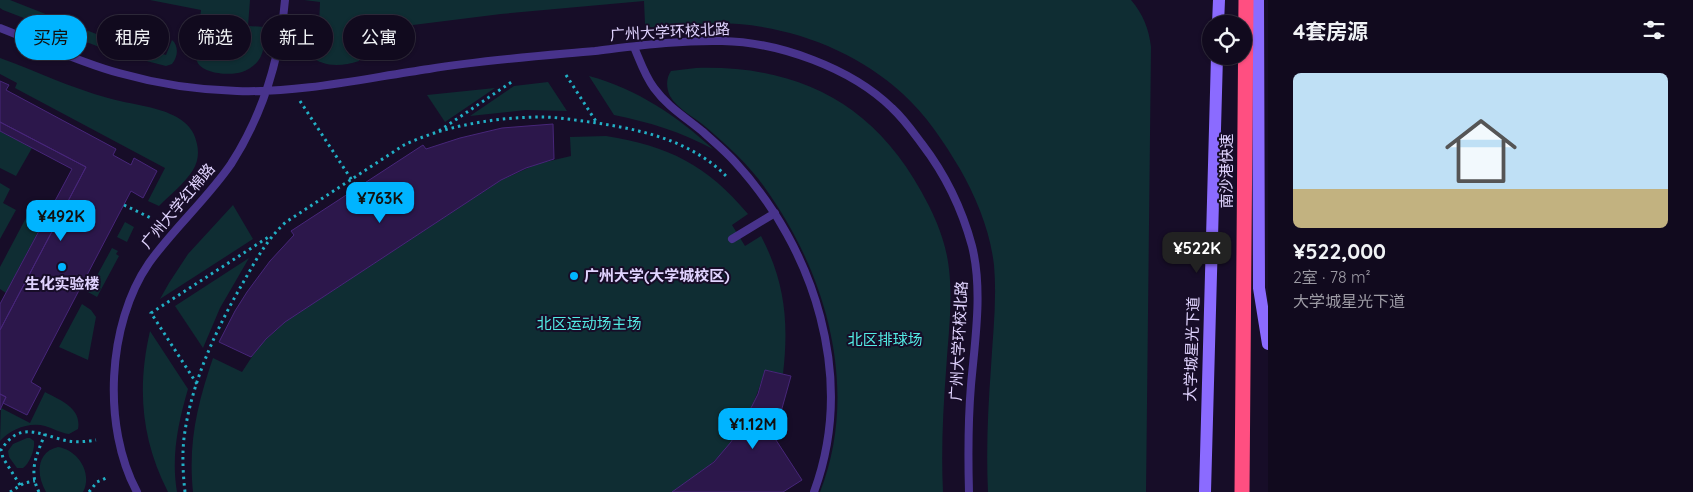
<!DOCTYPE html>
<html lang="zh">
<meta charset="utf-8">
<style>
:root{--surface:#110a1e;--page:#1e182b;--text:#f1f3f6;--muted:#9c9aa4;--line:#302b3c;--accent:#00b4ff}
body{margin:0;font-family:Quicksand,"Noto Sans SC",sans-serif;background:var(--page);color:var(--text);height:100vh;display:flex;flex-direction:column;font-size:19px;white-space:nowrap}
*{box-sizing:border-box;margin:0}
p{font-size:16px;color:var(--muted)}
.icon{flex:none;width:28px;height:28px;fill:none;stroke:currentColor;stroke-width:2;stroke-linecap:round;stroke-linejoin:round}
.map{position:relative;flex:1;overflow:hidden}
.panel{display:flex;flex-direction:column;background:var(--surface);width:425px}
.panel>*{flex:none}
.banner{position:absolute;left:15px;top:15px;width:475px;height:45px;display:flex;gap:10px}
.fabs{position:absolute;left:1202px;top:15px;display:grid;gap:10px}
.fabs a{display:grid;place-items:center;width:50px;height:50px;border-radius:50%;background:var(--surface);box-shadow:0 1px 4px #0004,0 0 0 1px var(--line);font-size:25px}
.price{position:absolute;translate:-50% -42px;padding:0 11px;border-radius:10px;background:var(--accent);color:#111;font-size:16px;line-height:32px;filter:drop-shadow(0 1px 2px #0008)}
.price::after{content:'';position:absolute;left:50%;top:30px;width:15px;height:11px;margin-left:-8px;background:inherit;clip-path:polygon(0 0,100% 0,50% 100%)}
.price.on{background:#222;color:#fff}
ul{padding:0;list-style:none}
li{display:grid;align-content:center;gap:10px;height:265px;padding:0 25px}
li span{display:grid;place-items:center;height:155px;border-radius:8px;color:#555}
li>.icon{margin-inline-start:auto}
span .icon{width:90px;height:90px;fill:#fffc;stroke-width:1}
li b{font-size:21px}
h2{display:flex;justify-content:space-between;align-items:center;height:60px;padding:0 25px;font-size:21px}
.pill{padding:0 18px;border-radius:22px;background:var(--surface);box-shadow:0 1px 4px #0004,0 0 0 1px var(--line);font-size:18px;line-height:45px}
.pill.on{background:var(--accent);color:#111}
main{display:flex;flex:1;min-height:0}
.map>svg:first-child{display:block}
.green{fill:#0f2d33}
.building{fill:#2c174b;stroke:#472679}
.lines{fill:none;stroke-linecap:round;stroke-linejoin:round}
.path{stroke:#22afc5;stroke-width:3;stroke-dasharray:2.5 4;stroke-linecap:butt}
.lane{stroke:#48338c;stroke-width:8}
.secondary{stroke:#8b6bff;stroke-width:12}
.highway{stroke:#ff4f81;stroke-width:15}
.poi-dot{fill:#00b4ff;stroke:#170d28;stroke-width:2}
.labels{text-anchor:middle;stroke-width:4;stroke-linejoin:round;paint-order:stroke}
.street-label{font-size:15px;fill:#e1d4ff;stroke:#170d28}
.poi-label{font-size:15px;font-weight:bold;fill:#e1d4ff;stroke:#170d28;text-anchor:start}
.park-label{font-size:15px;fill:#53ece4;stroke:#170d28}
</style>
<main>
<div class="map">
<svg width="1268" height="492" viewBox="0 0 1268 492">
<rect width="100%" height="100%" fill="#170d28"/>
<path class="green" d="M 0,0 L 10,0 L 109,39 L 166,55 L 172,40 C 179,46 178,57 172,64 L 166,66 L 115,53 L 3,10 L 0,8 Z
M 150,0 L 250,0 L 248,26 L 265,27 C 265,38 265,52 258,61 C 254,66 248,70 242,72 C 231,76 201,74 197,61 C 192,48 200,24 201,10 Z
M 304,0 L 1131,0 C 1143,14 1149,29 1151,47 L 1146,492 L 988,492 C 986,450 988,409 991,367 C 993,333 997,299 994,265 C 990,231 977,199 960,169 C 944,142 926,115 903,94 C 859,53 798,29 739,24 C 708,21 678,27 648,27 L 645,24 L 644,1 L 501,14 L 357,32 L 360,57 L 359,61 C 327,72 298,61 302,24 L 319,25 L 320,2 Z
M 0,58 C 36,71 71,88 108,98 C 137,107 191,107 197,144 C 199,153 198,162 193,170 C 185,183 170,195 159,206 L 148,201 L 165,168 L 15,88 L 17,83 L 0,74 Z
M 696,68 C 796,65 872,102 921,191 C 935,216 946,241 949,269 C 953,303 948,337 946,371 C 943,411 941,452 943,492 L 820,492 C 860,390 827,274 765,188 C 749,165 728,146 707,128 C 696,118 677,109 670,96 C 666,88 666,78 671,71 Z
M 589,76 C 637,89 677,116 713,149 C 681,132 649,122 614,115 Z
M 548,82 L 567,111 L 526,110 L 470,116 L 514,86 Z
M 495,88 L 445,122 L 427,95 Z
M 0,131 L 32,148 L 16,176 L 0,168 Z
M 606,136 C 669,146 707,165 748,214 L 732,225 L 745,246 L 761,236 C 785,282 789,322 783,374 L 765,370 C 755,404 739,439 712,463 C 700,474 686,483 672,492 L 193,492 C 188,443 197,405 213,358 L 242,372 L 259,346 L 285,322 L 501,180 L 537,164 L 571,156 L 570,137 Z
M 0,183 L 10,189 L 3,203 L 16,210 L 0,239 Z
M 233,205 L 253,239 L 160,299 L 169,283 L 188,254 Z
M 27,216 L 42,224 L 6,293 L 0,289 L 0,267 Z
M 125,222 L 134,227 L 127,242 L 117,237 Z
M 112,248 L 118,251 L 116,254 L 119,256 L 97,297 L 88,292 Z
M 249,258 L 220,308 L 203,348 L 175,306 Z
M 82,304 L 91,310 L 96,317 L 88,360 L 59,347 Z
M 150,331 L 188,389 C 178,423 171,457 177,492 L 168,492 C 141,439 137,388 150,331 Z
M 45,392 C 60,400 82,408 78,429 L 69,434 C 60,433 53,428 45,426 C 29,422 11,429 0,441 L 1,408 L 30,423 Z
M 27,438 L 30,438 L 34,441 C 35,449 30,463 23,468 L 17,468 L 9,457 L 8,451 L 13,444 Z
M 58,447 C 78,450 93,473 83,492 L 46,492 C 36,475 36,452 58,447 Z"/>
<path class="building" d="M 0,81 L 9,85 L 6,90 L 116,149 L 113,155 L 131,165 L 134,158 L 157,171 L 143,198 L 131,191 L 31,382 L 41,388 L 27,415 L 3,403 L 6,397 L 0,394 L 0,330 L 86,167 L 0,122 Z
M 0,122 L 86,167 L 0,330 L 0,304 L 72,169 L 0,131 Z
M 553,124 L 554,159 L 526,168 L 501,180 L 285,322 L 266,339 L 251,357 L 219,342 L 235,311 L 247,292 L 270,261 L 294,235 L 291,231 L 423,145 L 426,149 L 460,138 L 502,128 Z
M 765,370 L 791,376 L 774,437 L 802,480 L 783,492 L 672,492 L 714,462 L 731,442 L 752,406 L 758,394 Z
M 0,394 L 6,397 L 0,410 Z"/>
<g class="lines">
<path class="path" d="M 566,75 L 597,123
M 300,101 L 357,188
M 439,131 L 513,81
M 124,205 L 153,219
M 197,384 L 151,313 L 270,236
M 20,485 L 3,458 L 1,450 C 19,422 36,433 60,439 C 72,443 84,442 96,440
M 10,492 L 24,483 L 35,481
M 39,492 C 28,471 37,454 45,434
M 89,492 L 97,482 L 106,478
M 185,492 C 183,474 182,456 184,438 C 191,383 216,329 244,281 C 256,260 267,239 286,222 L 404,145 C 443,126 497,117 541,117 C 557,117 574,120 590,122 C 639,129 692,140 728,178"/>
<path class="lane" d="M 0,28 C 39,43 78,62 119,73 C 158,84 197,90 237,91 C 302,93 366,78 429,69 C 484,60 540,56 595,51 C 637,46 680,40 722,41 C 779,42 851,68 892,108 C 904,119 913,132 922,144 C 945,174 962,209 972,246 C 983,290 975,340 971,385 C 968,421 968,456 969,492
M 634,47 C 640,61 645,76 654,88 C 667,106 685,117 702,131 C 713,141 725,151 735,162 C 815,249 856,378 814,492
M 732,239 L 775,213
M 137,492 C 102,427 107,324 149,263 C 174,228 207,199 231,164 C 263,114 280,58 285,0"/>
<path class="secondary" d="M 1258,0 L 1259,288 L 1268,344
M 1218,24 L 1219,0
M 1205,492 L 1217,56"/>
<path class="highway" d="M 1242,492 L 1246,0"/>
</g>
<g class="poi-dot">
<circle cx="62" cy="267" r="5"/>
<circle cx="574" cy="276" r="5"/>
</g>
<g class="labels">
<g class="street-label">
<text transform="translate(670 32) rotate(-3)" y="5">广州大学环校北路</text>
<text transform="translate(1227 171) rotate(-90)" y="5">南沙港快速</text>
<text transform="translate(178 206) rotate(-50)" y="5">广州大学红棉路</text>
<text transform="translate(959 341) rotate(-87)" y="5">广州大学环校北路</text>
<text transform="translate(1192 349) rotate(-88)" y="5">大学城星光下道</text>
</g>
<g class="poi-label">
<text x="584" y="281">广州大学(大学城校区)</text>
<text x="62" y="289" text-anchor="middle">生化实验楼</text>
</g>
<g class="park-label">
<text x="589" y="329">北区运动场主场</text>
<text x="885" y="345">北区排球场</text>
</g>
</g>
</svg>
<div class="fabs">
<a><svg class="icon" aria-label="locate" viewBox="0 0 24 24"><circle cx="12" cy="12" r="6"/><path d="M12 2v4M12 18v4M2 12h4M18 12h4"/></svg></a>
</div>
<b class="price" style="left:380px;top:224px">¥763K</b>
<b class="price" style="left:61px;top:242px">¥492K</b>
<b class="price on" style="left:1197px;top:274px">¥522K</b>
<b class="price" style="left:753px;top:450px">¥1.12M</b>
<div class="banner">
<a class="pill on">买房</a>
<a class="pill">租房</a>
<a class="pill">筛选</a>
<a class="pill">新上</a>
<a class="pill">公寓</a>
</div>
</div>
<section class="panel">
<h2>4套房源<svg class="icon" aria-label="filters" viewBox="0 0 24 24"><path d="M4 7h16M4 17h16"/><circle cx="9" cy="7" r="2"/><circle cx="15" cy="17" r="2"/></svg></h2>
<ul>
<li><span style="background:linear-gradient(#bfe0f5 75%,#c2b280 0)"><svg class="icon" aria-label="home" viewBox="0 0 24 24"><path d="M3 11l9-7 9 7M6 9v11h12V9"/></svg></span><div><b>¥522,000</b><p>2室 · 78 m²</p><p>大学城星光下道</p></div></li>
</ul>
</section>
</main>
